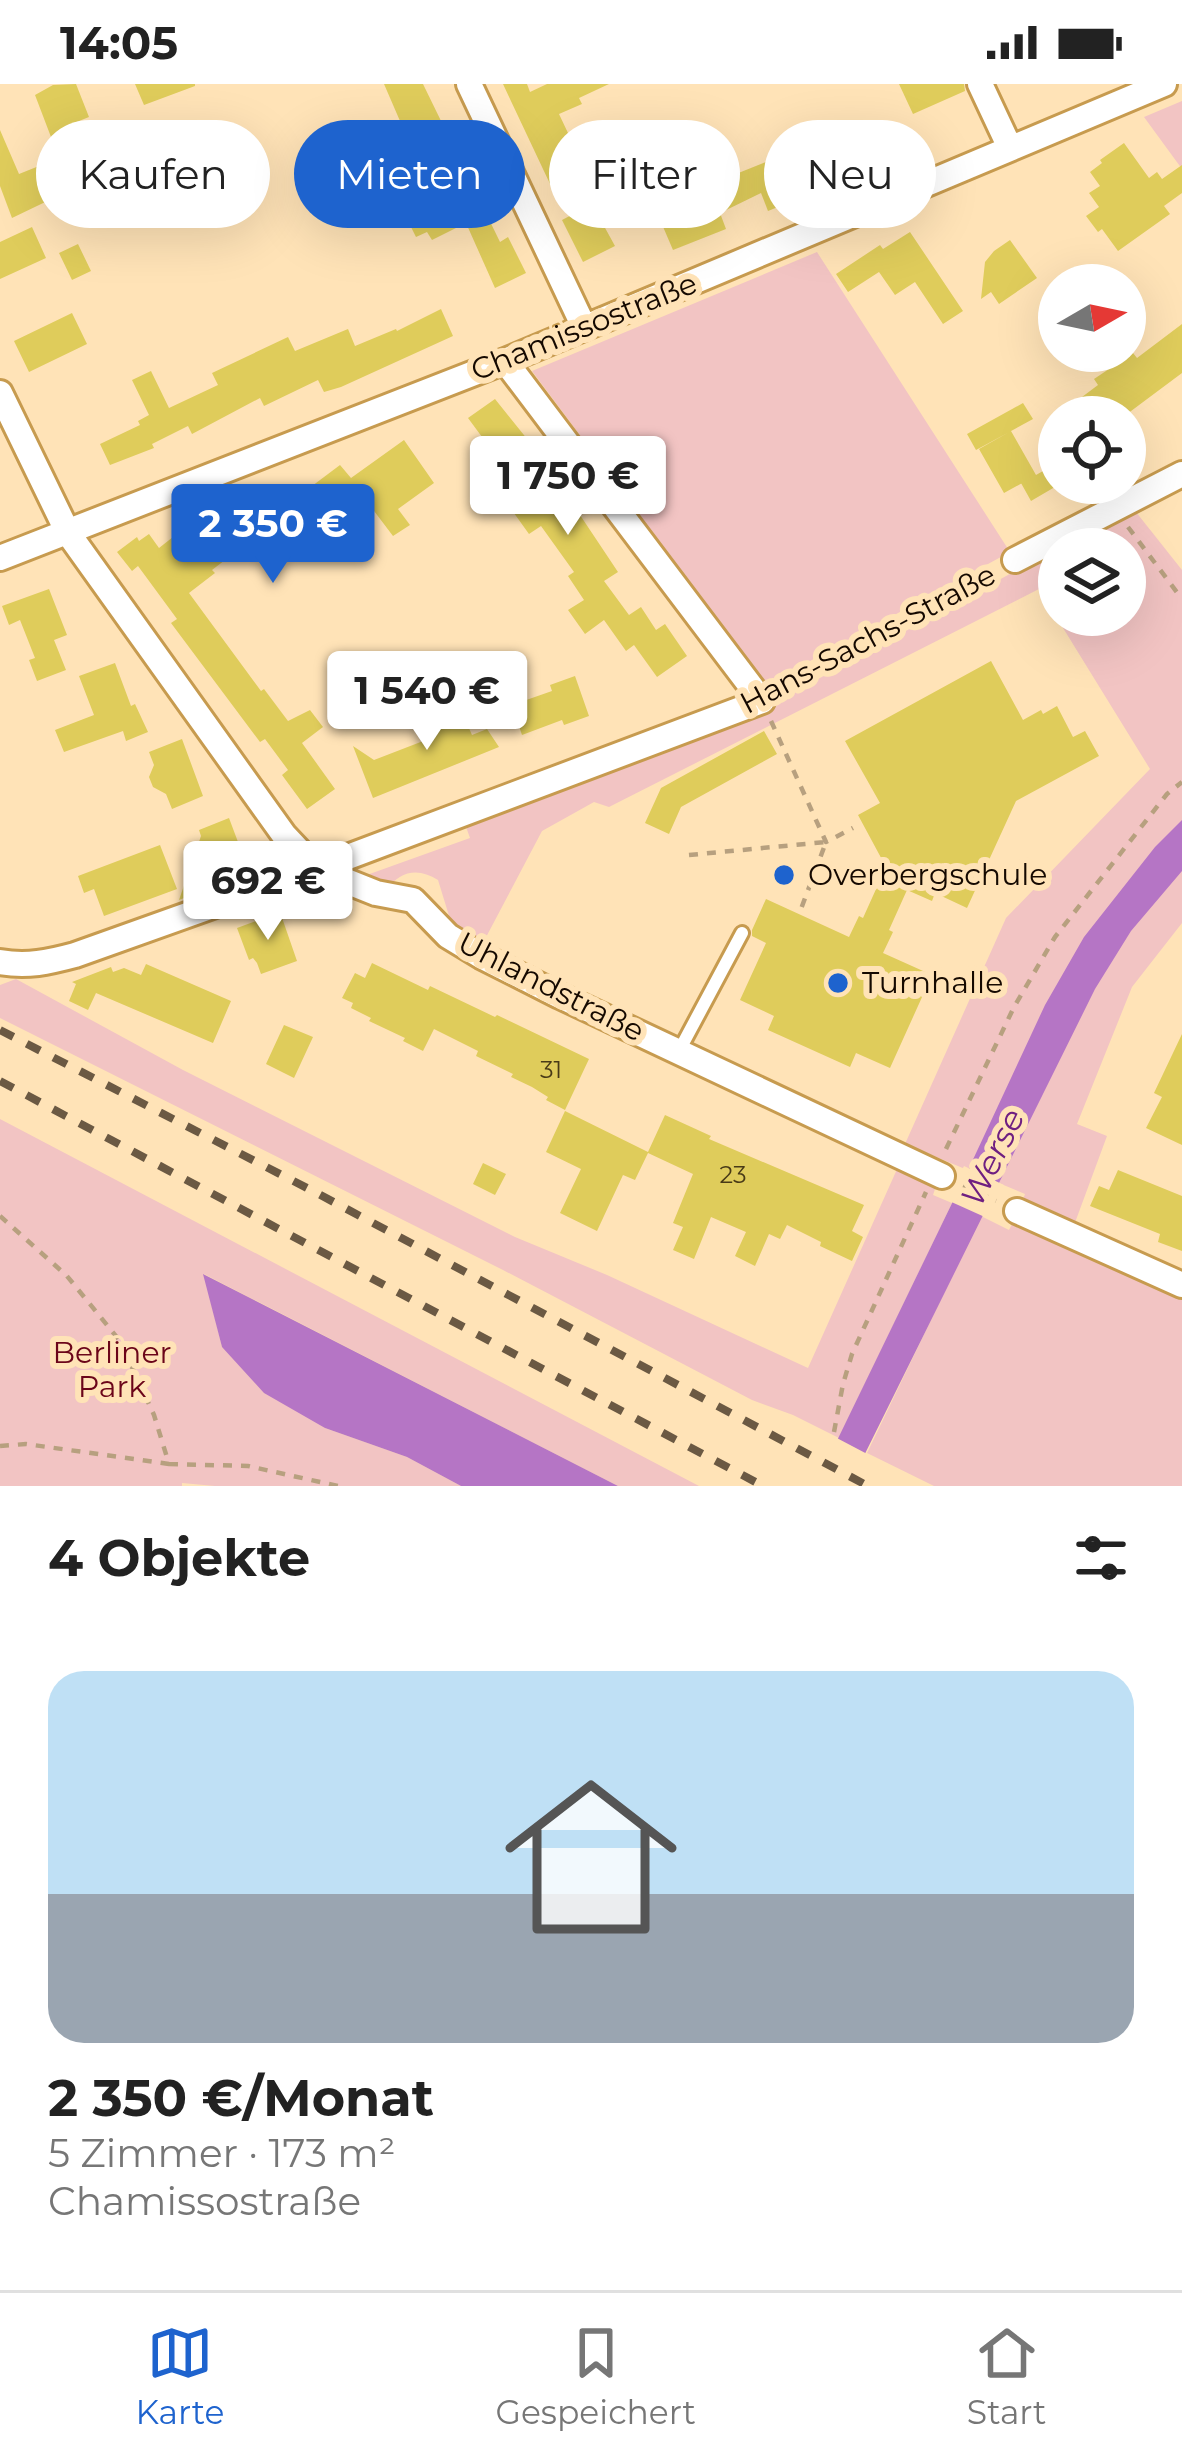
<!DOCTYPE html>
<html lang="de">
<meta charset="utf-8">
<style>
:root{--surface:#fff;--page:#f2f2f2;--text:#222;--muted:#767676;--line:#e0e0e0;--accent:#1e63ce}
body{margin:0;font-family:Montserrat,sans-serif;background:var(--page);color:var(--text);height:100vh;display:flex;flex-direction:column;font-size:45px;white-space:nowrap}
*{box-sizing:border-box;margin:0}
p{font-size:39px;color:var(--muted)}
.icon{flex:none;width:66px;height:66px;fill:none;stroke:currentColor;stroke-width:2;stroke-linecap:round;stroke-linejoin:round}
.map{position:relative;height:1402px;overflow:hidden}
.drawer{display:flex;flex-direction:column;background:var(--surface);flex:1}
.drawer>*{flex:none}
.top-card{position:absolute;left:36px;top:36px;width:1110px;height:108px;display:flex;gap:24px}
.needle{width:78px;rotate:81deg}
.buttons{position:absolute;left:1038px;top:180px;display:grid;gap:24px}
.buttons a{display:grid;place-items:center;width:108px;height:108px;border-radius:50%;background:var(--surface);box-shadow:0 12px 48px #0002;font-size:60px}
.price{position:absolute;translate:-50% -102px;padding:0 27px;border-radius:12px;background:#fff;color:#222;font-size:39px;line-height:78px;filter:drop-shadow(0 3px 6px #0008)}
.price::after{content:'';position:absolute;left:50%;top:72px;width:36px;height:27px;margin-left:-18px;background:inherit;clip-path:polygon(0 0,100% 0,50% 100%)}
.price.selected{background:var(--accent);color:#fff}
ul{padding:0;list-style:none}
li{display:grid;align-content:center;gap:24px;height:636px;padding:0 48px}
li+li{border-top:3px solid var(--line)}
li span{display:grid;place-items:center;height:372px;border-radius:36px;color:#555}
li>.icon{margin-inline-start:auto}
span .icon{width:216px;height:216px;fill:#fffc;stroke-width:1}
li b{font-size:51px}
h2{display:flex;justify-content:space-between;align-items:center;height:144px;padding:0 48px;font-size:51px}
.pill{padding:0 42px;border-radius:54px;background:var(--surface);box-shadow:0 12px 48px #0002;font-size:42px;line-height:108px}
.pill.selected{background:var(--accent);color:#fff}
.status{display:flex;justify-content:space-between;align-items:center;height:84px;padding:0 60px;background:var(--surface);direction:ltr}
.status svg{height:33px;fill:currentColor}
.tabs{display:flex;justify-content:space-around;align-items:center;height:168px;border-top:3px solid var(--line);background:var(--surface);font-size:33px;color:var(--muted)}
.tabs a{display:grid;justify-items:center;gap:6px}
.tabs .selected{color:var(--accent)}
.map>svg:first-child{display:block}
.green{fill:#f2c4c3;fill-rule:evenodd}
.water{fill:#b575c5}
.pier{fill:#ffe3b7}
.building{fill:#dfcc5b}
.lines{fill:none;stroke-linecap:round;stroke-linejoin:round}
.service-casing{stroke:#c79b4f;stroke-width:18}
.minor-casing{stroke:#c79b4f;stroke-width:30}
.path{stroke:#b7a07f;stroke-width:4.5;stroke-dasharray:9 9;stroke-linecap:butt}
.service{stroke:#fff;stroke-width:12}
.minor{stroke:#fff;stroke-width:24}
.rail{stroke:#6b5943;stroke-width:8;stroke-dasharray:15 15;stroke-linecap:butt}
.poi-dot{fill:#1e63ce;stroke:#ffe3b7;stroke-width:4.5}
.labels{text-anchor:middle;stroke-width:12;stroke-linejoin:round;paint-order:stroke}
.number-label{font-size:24px;fill:#483a17}
.street-label{font-size:30px;fill:#150900;stroke:#ffe3b7}
.poi-label{font-size:30px;fill:#150900;stroke:#ffe3b7;text-anchor:start}
.park-label{font-size:30px;fill:#6b0519;stroke:#ffe3b7}
.water-label{font-size:33px;font-style:italic;fill:#6f1f81;stroke:#ffe3b7}
</style>
<div class="status"><b>14:05</b><svg viewBox="0 0 49 12"><path d="M0 12V9h3v3zM5 12V6h3v6zM10 12V3h3v9zM15 12V0h3v12zM26 1h20v11H26zM47 4h2v5h-2z"/></svg></div>
<div class="map">
<svg width="1182" height="1402" viewBox="0 0 1182 1402">
<rect width="100%" height="100%" fill="#ffe3b7"/>
<path class="green" d="M 1182,17 L 1182,85 L 1144,33 Z
M 817,168 L 1010,468 L 766,601 L 532,287 Z
M 1132,423 L 1182,486 L 1182,839 L 1132,903 L 1077,1040 L 1107,1052 L 1073,1144 L 1022,1118 L 1025,1110 L 905,1060 L 1006,834 L 1150,685 L 1039,505 L 609,723 L 594,718 L 542,747 L 484,857 L 455,841 L 450,835 L 438,796 C 418,783 400,787 386,806 L 364,792 L 470,754 L 465,740 L 758,628 ZM 1059,465 L 1125,465 L 1125,531 L 1059,531 Z
M 16,895 L 183,986 L 515,1153 L 607,1191 L 808,1284 L 898,1083 L 936,1102 L 933,1111 L 952,1119 L 839,1354 L 793,1331 L 752,1316 L 503,1186 L 0,934 L 0,901 Z
M 0,1035 L 699,1402 L 618,1402 L 204,1190 L 222,1263 L 325,1344 L 407,1373 L 461,1402 L 215,1402 L 182,1399 L 182,1402 L 0,1402 Z
M 981,1132 L 1009,1146 L 1013,1138 L 1182,1211 L 1182,1402 L 934,1402 L 867,1369 Z"/>
<path class="water" d="M 1182,736 L 1182,787 L 1131,847 L 1095,905 L 849,1402 L 815,1402 L 970,1082 L 1045,921 L 1084,853 L 1155,763 Z
M 203,1190 L 618,1402 L 461,1402 L 407,1373 L 325,1344 L 264,1309 L 222,1263 Z"/>
<path class="pier" d="M 964,1082 L 1004,1101 L 987,1134 L 947,1116 Z
M 833,1352 L 871,1372 L 856,1402 L 809,1402 Z"/>
<path class="building" d="M 76,0 L 89,33 L 74,39 L 95,97 L 134,78 L 144,97 L 76,131 L 64,109 L 12,134 L 0,102 L 0,46 L 19,90 L 59,74 L 35,11 L 53,1 Z
M 135,0 L 195,0 L 195,2 L 144,21 Z
M 384,0 L 423,0 L 500,158 L 508,153 L 526,189 L 495,204 L 466,139 L 432,156 L 427,148 L 416,153 L 406,133 L 420,125 L 416,118 L 432,111 Z
M 503,0 L 527,0 L 530,8 L 547,0 L 609,0 L 579,14 L 582,20 L 559,30 L 585,85 L 551,102 Z
M 899,0 L 964,0 L 965,7 L 913,30 Z
M 889,42 L 900,70 L 841,97 L 829,68 Z
M 1124,59 L 1149,94 L 1157,88 L 1162,95 L 1182,81 L 1182,109 L 1164,122 L 1170,130 L 1118,167 L 1102,145 L 1098,148 L 1086,132 L 1099,123 L 1089,109 L 1100,102 L 1090,88 L 1102,79 L 1100,76 Z
M 776,74 L 779,82 L 791,77 L 805,112 L 768,127 L 761,109 L 720,129 L 726,145 L 673,166 L 658,131 L 712,110 L 710,106 L 718,102 L 716,98 Z
M 610,111 L 621,133 L 604,142 L 615,162 L 583,178 L 562,136 Z
M 32,143 L 46,174 L 0,195 L 0,158 Z
M 910,148 L 963,227 L 943,240 L 915,198 L 895,211 L 879,188 L 848,208 L 836,190 L 880,161 L 883,165 Z
M 1010,156 L 1037,194 L 999,220 L 991,208 L 981,215 L 985,178 L 994,167 Z
M 78,160 L 91,187 L 72,196 L 59,169 Z
M 441,225 L 453,252 L 341,303 L 324,308 L 318,296 L 264,322 L 260,314 L 192,350 L 188,342 L 152,360 L 154,364 L 110,381 L 100,360 L 140,341 L 138,337 L 149,331 L 132,296 L 151,287 L 169,324 L 218,301 L 212,289 L 288,253 L 295,267 L 348,245 L 355,262 L 396,245 L 397,247 Z
M 72,229 L 87,260 L 29,288 L 14,257 Z
M 1182,240 L 1182,289 L 1123,333 L 1097,333 L 1082,313 L 1098,301 L 1094,295 L 1133,269 L 1137,274 Z
M 495,315 L 565,402 L 562,404 L 618,488 L 604,497 L 629,531 L 641,523 L 656,546 L 665,540 L 687,572 L 657,593 L 634,561 L 626,567 L 604,536 L 585,550 L 568,526 L 584,516 L 568,492 L 574,488 L 541,442 L 529,450 L 501,411 L 508,406 L 479,362 L 485,357 L 468,334 Z
M 1023,319 L 1033,335 L 976,366 L 967,350 Z
M 1011,347 L 1036,391 L 1050,383 L 1060,400 L 1031,417 L 1021,399 L 1024,398 L 1004,409 L 979,365 Z
M 404,356 L 434,399 L 398,425 L 410,441 L 393,452 L 368,419 L 324,452 L 330,460 L 305,477 L 297,466 L 293,469 L 276,447 L 268,453 L 263,447 L 212,486 L 215,489 L 189,509 L 261,607 L 264,605 L 288,637 L 310,626 L 323,643 L 302,659 L 335,705 L 307,725 L 282,691 L 288,686 L 265,655 L 260,658 L 171,539 L 177,535 L 138,482 L 132,487 L 117,468 L 137,453 L 139,457 L 149,450 L 159,464 L 173,453 L 178,460 L 240,415 L 250,428 L 267,415 L 273,422 L 296,405 L 300,411 L 340,381 L 351,394 Z
M 49,505 L 67,551 L 54,556 L 66,586 L 37,597 L 29,576 L 35,574 L 20,536 L 9,541 L 2,522 Z
M 991,577 L 1023,636 L 1041,626 L 1043,630 L 1057,622 L 1073,653 L 1085,647 L 1099,672 L 1016,717 L 967,824 L 935,809 L 932,817 L 907,806 L 889,846 L 893,848 L 883,869 L 932,891 L 890,984 L 856,969 L 850,983 L 768,946 L 774,932 L 740,916 L 766,859 L 752,852 L 752,846 L 766,815 L 849,853 L 859,832 L 863,834 L 886,783 L 858,731 L 880,719 L 845,657 Z
M 115,579 L 131,622 L 135,620 L 148,648 L 126,657 L 123,647 L 64,668 L 55,646 L 94,631 L 79,592 Z
M 575,592 L 589,632 L 564,641 L 562,636 L 522,651 L 512,621 L 552,607 L 550,601 Z
M 458,619 L 472,651 L 487,645 L 499,663 L 373,714 L 353,662 L 374,676 L 431,654 L 423,633 Z
M 764,647 L 777,670 L 681,723 L 669,750 L 645,739 L 661,704 Z
M 182,655 L 203,712 L 172,725 L 166,710 L 153,703 L 149,693 L 154,681 L 149,668 Z
M 229,734 L 244,774 L 201,790 L 207,805 L 179,816 L 201,752 L 199,746 Z
M 160,761 L 177,805 L 104,832 L 94,805 L 84,809 L 78,792 Z
M 280,828 L 297,877 L 261,890 L 257,879 L 253,874 L 249,876 L 237,844 Z
M 372,879 L 428,906 L 430,902 L 495,933 L 497,931 L 589,975 L 565,1026 L 546,1016 L 548,1013 L 532,1003 L 511,993 L 513,990 L 476,972 L 478,967 L 434,945 L 423,967 L 403,957 L 405,954 L 369,937 L 371,934 L 351,924 L 353,919 L 342,914 L 355,889 L 365,894 Z
M 146,880 L 231,917 L 213,959 L 96,909 L 88,926 L 69,917 L 76,900 L 72,898 L 111,883 L 113,888 L 124,884 L 141,891 Z
M 284,941 L 313,953 L 294,994 L 266,980 Z
M 1182,950 L 1182,1061 L 1146,1044 L 1162,1013 L 1154,1009 Z
M 565,1027 L 648,1068 L 665,1031 L 711,1052 L 709,1055 L 864,1121 L 852,1147 L 863,1153 L 852,1177 L 820,1162 L 821,1158 L 787,1141 L 780,1155 L 769,1150 L 755,1182 L 735,1172 L 746,1148 L 711,1133 L 694,1175 L 673,1166 L 683,1143 L 673,1139 L 693,1090 L 648,1069 L 635,1096 L 623,1091 L 597,1147 L 560,1129 L 581,1085 L 546,1068 Z
M 483,1079 L 506,1090 L 495,1111 L 473,1100 Z
M 1118,1086 L 1182,1112 L 1182,1167 L 1158,1158 L 1160,1150 L 1090,1122 L 1099,1102 L 1109,1106 Z"/>
<g class="lines">
<defs>
<path id="service" d="M 679,967 L 742,849"/>
<path id="minor" d="M 469,0 L 584,243
M 980,0 L 1010,64
M 0,309 L 68,449 L 284,751 L 316,785 L 376,809 L 413,816 L 448,852 L 481,872 L 560,912 L 942,1092
M 0,474 L 505,277 L 1164,0
M 1015,476 L 1182,390
M 0,878 C 27,883 49,878 75,871 L 316,785 L 762,617 L 505,277
M 1017,1127 L 1182,1201"/>
</defs>
<use href="#service" class="service-casing"/>
<use href="#minor" class="minor-casing"/>
<path class="path" d="M 1128,443 L 1182,515
M 784,604 L 995,488
M 771,637 L 826,758 L 853,744
M 689,771 L 826,758 L 801,825
M 946,1065 L 1014,923 L 1055,853 L 1167,710 L 1182,698
M 963,1102 L 996,1117
M 0,1132 L 67,1192 L 120,1257 L 154,1331 L 169,1380 L 26,1360 L 0,1362
M 834,1348 L 843,1300 L 852,1270 L 926,1108
M 169,1380 L 248,1382 L 338,1402"/>
<use href="#service" class="service"/>
<use href="#minor" class="minor"/>
<path class="rail" d="M 0,946 L 311,1106 L 868,1402
M 0,997 L 763,1402"/>
</g>
<g class="poi-dot">
<circle cx="784" cy="791" r="12"/>
<circle cx="838" cy="899" r="12"/>
</g>
<g class="labels">
<g class="number-label">
<text x="551" y="994">31</text>
<text x="733" y="1099">23</text>
</g>
<g class="street-label">
<text transform="translate(584 243) rotate(-22)" y="10">Chamissostraße</text>
<text transform="translate(868 555) rotate(-28)" y="10">Hans-Sachs-Straße</text>
<text transform="translate(551 903) rotate(27)" y="10">Uhlandstraße</text>
</g>
<g class="poi-label">
<text x="808" y="801">Overbergschule</text>
<text x="862" y="909">Turnhalle</text>
</g>
<g class="park-label">
<text x="112" y="1279">Berliner<tspan x="112" dy="34">Park</tspan></text>
</g>
<g class="water-label">
<text transform="translate(992 1073) rotate(-64)" y="12">Werse</text>
</g>
</g>
</svg>
<div class="buttons">
<a><svg class="needle" viewBox="-14 -14 28 28"><path d="M0-13l5 13h-10z" fill="#e53935"/><path d="M0 13l5-13h-10z" fill="#767676"/></svg></a>
<a><svg class="icon" aria-label="locate" viewBox="0 0 24 24"><circle cx="12" cy="12" r="6"/><path d="M12 2v4M12 18v4M2 12h4M18 12h4"/></svg></a>
<a><svg class="icon" aria-label="layers" viewBox="0 0 24 24"><path d="M12 4l9 5-9 5-9-5zM3 14l9 5 9-5"/></svg></a>
</div>
<b class="price" style="left:568px;top:454px">1 750 €</b>
<b class="price selected" style="left:273px;top:502px">2 350 €</b>
<b class="price" style="left:427px;top:669px">1 540 €</b>
<b class="price" style="left:268px;top:859px">692 €</b>
<div class="top-card">
<a class="pill">Kaufen</a>
<a class="pill selected">Mieten</a>
<a class="pill">Filter</a>
<a class="pill">Neu</a>
</div>
</div>
<section class="drawer">
<h2>4 Objekte<svg class="icon" aria-label="filters" viewBox="0 0 24 24"><path d="M4 7h16M4 17h16"/><circle cx="9" cy="7" r="2"/><circle cx="15" cy="17" r="2"/></svg></h2>
<ul>
<li><span style="background:linear-gradient(#bfe0f5 60%,#9aa5b1 0)"><svg class="icon" aria-label="home" viewBox="0 0 24 24"><path d="M3 11l9-7 9 7M6 9v11h12V9"/></svg></span><div><b>2 350 €/Monat</b><p>5 Zimmer · 173 m²</p><p>Chamissostraße</p></div></li>
</ul>
</section>
<nav class="tabs">
<a class="selected"><svg class="icon" aria-label="map" viewBox="0 0 24 24"><path d="M3 6l6-2 6 2 6-2v14l-6 2-6-2-6 2zM9 4v14M15 6v14"/></svg>Karte</a>
<a><svg class="icon" aria-label="saved" viewBox="0 0 24 24"><path d="M7 4h10v16l-5-4-5 4z"/></svg>Gespeichert</a>
<a><svg class="icon" aria-label="home" viewBox="0 0 24 24"><path d="M3 11l9-7 9 7M6 9v11h12V9"/></svg>Start</a>
</nav>
